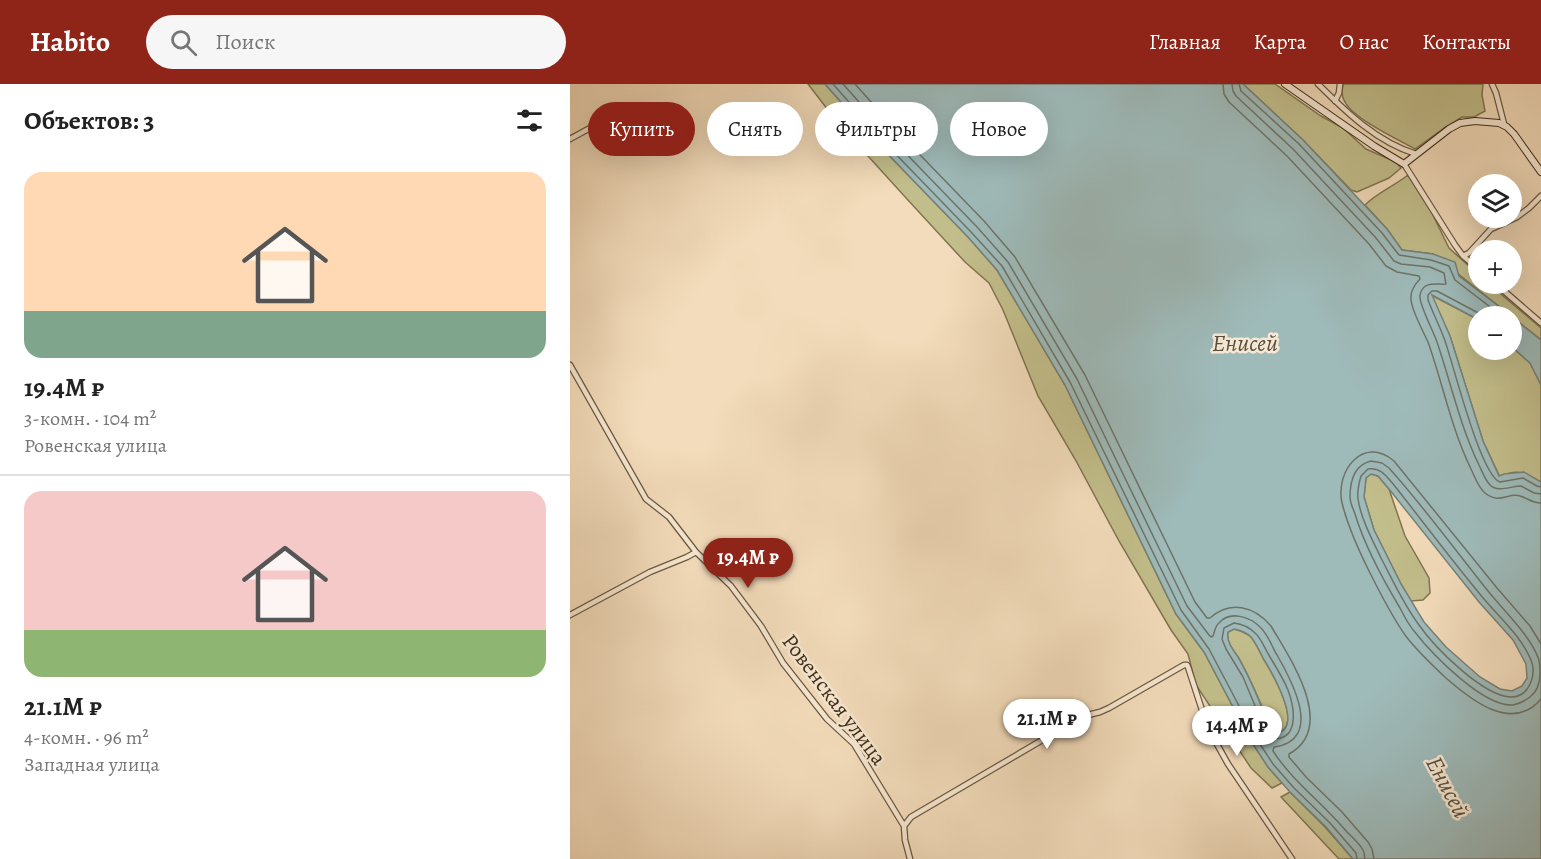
<!DOCTYPE html>
<html lang="ru">
<meta charset="utf-8">
<style>
:root{--surface:#fff;--page:#f6f6f6;--text:#222;--muted:#767676;--line:#e0e0e0;--accent:#8f2418}
body{margin:0;font-family:Alegreya,serif;background:var(--page);color:var(--text);height:100vh;display:flex;flex-direction:column;font-size:22px;white-space:nowrap}
*{box-sizing:border-box;margin:0}
p{font-size:20px;color:var(--muted)}
.icon{flex:none;width:33px;height:33px;fill:none;stroke:currentColor;stroke-width:2;stroke-linecap:round;stroke-linejoin:round}
.map{position:relative;flex:1;overflow:hidden}
.details{display:flex;flex-direction:column;background:var(--surface);width:570px}
.details>*{flex:none}
.hud{position:absolute;left:18px;top:18px;width:570px;height:54px;display:flex;gap:12px}
.buttons{position:absolute;left:898px;top:90px;display:grid;gap:12px}
.buttons a{display:grid;place-items:center;width:54px;height:54px;border-radius:50%;background:var(--surface);box-shadow:0 6px 24px #0002;font-size:30px}
.price{position:absolute;translate:-50% -51px;padding:0 14px;border-radius:21px;background:#fff;color:#222;font-size:20px;line-height:39px;filter:drop-shadow(0 2px 3px #0008)}
.price::after{content:'';position:absolute;left:50%;top:36px;width:18px;height:14px;margin-left:-9px;background:inherit;clip-path:polygon(0 0,100% 0,50% 100%)}
.price.current{background:var(--accent);color:#fff}
ul{padding:0;list-style:none}
li{display:grid;align-content:center;gap:12px;height:318px;padding:0 24px}
li+li{border-top:2px solid var(--line)}
li span{display:grid;place-items:center;height:186px;border-radius:18px;color:#555}
li>.icon{margin-inline-start:auto}
span .icon{width:108px;height:108px;fill:#fffc;stroke-width:1}
li b{font-size:26px}
h2{display:flex;justify-content:space-between;align-items:center;height:72px;padding:0 24px;font-size:26px}
.tag{padding:0 21px;border-radius:27px;background:var(--surface);box-shadow:0 6px 24px #0002;font-size:21px;line-height:54px}
.tag.current{background:var(--accent);color:#fff}
header{display:flex;align-items:center;gap:36px;box-sizing:border-box;height:84px;padding:0 30px;background:var(--accent);color:#fff}
header strong{font-size:28px}
nav{display:flex;gap:33px;margin-inline-start:auto;font-size:21px}
.search{width:420px;height:54px;background:var(--page);display:flex;align-items:center;gap:15px;box-sizing:border-box;padding:0 21px;border-radius:33px;color:var(--muted);font-size:22px}
main{display:flex;flex:1;min-height:0}
.map>svg:first-child{display:block}
.green{fill:#c2be8b;stroke:#807550;stroke-width:1.5}
.water{fill:#9ebab9;stroke:#788178;stroke-width:1.5;fill-rule:evenodd}
.lines{fill:none;stroke-linecap:round;stroke-linejoin:round}
.shore{stroke:#6e7368;stroke-width:1.5}
.street-casing{stroke:#6b583f;stroke-width:7}
.secondary-casing{stroke:#3e2c16;stroke-width:8}
.street{stroke:#f7e8d3;stroke-width:4.5}
.secondary{stroke:#f7e8d3;stroke-width:6}
.labels{text-anchor:middle;stroke-width:5;stroke-linejoin:round;paint-order:stroke}
.street-label{font-size:22px;fill:#3e2c16;stroke:#f7e8d3}
.water-label{font-size:24px;font-style:italic;fill:#56503f;stroke:#f7e8d3}
</style>
<header>
<strong>Habito</strong>
<div class="search"><svg class="icon" aria-label="search" viewBox="0 0 24 24"><circle cx="10" cy="10" r="6"/><path d="M15 15l6 6"/></svg>Поиск</div>
<nav><a>Главная</a><a>Карта</a><a>О нас</a><a>Контакты</a></nav>
</header>
<main>
<section class="details">
<h2>Объектов: 3<svg class="icon" aria-label="filters" viewBox="0 0 24 24"><path d="M4 7h16M4 17h16"/><circle cx="9" cy="7" r="2"/><circle cx="15" cy="17" r="2"/></svg></h2>
<ul>
<li><span style="background:linear-gradient(#ffd9b3 75%,#7fa58c 0)"><svg class="icon" aria-label="home" viewBox="0 0 24 24"><path d="M3 11l9-7 9 7M6 9v11h12V9"/></svg></span><div><b>19.4M ₽</b><p>3-комн. · 104 m²</p><p>Ровенская улица</p></div></li>
<li><span style="background:linear-gradient(#f6c9c9 75%,#8fb573 0)"><svg class="icon" aria-label="home" viewBox="0 0 24 24"><path d="M3 11l9-7 9 7M6 9v11h12V9"/></svg></span><div><b>21.1M ₽</b><p>4-комн. · 96 m²</p><p>Западная улица</p></div></li>
</ul>
</section>
<div class="map">
<svg width="971" height="775" viewBox="0 0 971 775">
<rect width="100%" height="100%" fill="#f3dcbb"/>
<filter id="stains"><feTurbulence type="fractalNoise" baseFrequency=".00333" numOctaves="4"/><feColorMatrix values="0 0 0 0 .2 0 0 0 0 .09 0 0 0 0 .02 0 0 0 .5 -.17"/></filter>
<radialGradient id="worn" r=".72"><stop offset=".6" stop-color="#630" stop-opacity="0"/><stop offset="1" stop-color="#630" stop-opacity=".3"/></radialGradient>
<path class="green" d="M 238,0 L 255,0 L 310,62 L 398,153 L 427,186 L 495,301 L 606,530 L 634,568 L 681,657 L 698,683 L 712,699 L 702,704 L 681,684 L 626,601 L 618,570 L 601,546 L 549,457 L 505,375 L 468,312 L 433,226 L 419,199 L 395,178 L 337,115 L 268,39 Z
M 673,0 L 705,0 L 751,32 L 773,44 L 796,65 L 826,78 L 831,84 L 819,94 L 787,108 L 781,106 L 733,56 Z
M 773,0 L 913,0 L 912,11 L 915,27 L 904,33 L 892,33 L 874,44 L 845,65 C 827,55 784,35 775,18 C 771,12 772,7 773,0 Z
M 838,91 L 860,125 L 879,164 L 909,191 L 909,200 L 919,200 L 971,244 L 971,256 L 863,170 L 832,166 L 817,145 L 795,121 C 807,109 824,102 838,91 Z
M 861,211 L 909,236 L 909,266 L 942,266 L 942,263 L 960,279 L 971,301 L 971,398 C 956,389 947,384 930,393 L 913,357 L 880,252 Z
M 801,390 L 808,392 L 819,405 L 835,452 L 859,494 L 860,509 L 853,516 L 841,517 L 831,500 L 804,446 L 794,413 L 796,394 Z
M 664,545 C 670,547 677,549 681,553 C 686,559 690,568 693,574 C 701,587 735,643 707,649 L 702,646 C 691,621 682,597 668,573 C 663,566 656,557 658,548 Z
M 720,708 L 755,743 L 783,775 L 769,775 L 711,713 Z"/>
<path class="water" d="M 255,0 L 673,0 L 733,56 L 817,145 L 832,166 L 863,170 L 885,178 L 889,192 L 942,232 L 909,232 L 909,236 L 862,211 L 880,252 L 913,357 L 929,392 L 934,390 L 954,388 L 971,398 L 971,775 L 783,775 L 756,743 L 720,708 L 698,683 L 681,657 L 634,568 L 606,530 L 495,301 L 427,186 L 398,153 L 310,62 ZM 801,390 L 808,392 L 819,405 L 909,518 L 943,556 L 956,580 L 957,594 L 952,602 L 942,607 L 930,605 L 910,593 L 876,563 L 854,538 L 831,500 L 804,446 L 794,413 L 796,394 ZM 664,545 C 670,546 677,549 681,553 C 686,559 690,568 693,574 C 701,587 735,644 707,649 L 701,646 C 691,621 682,597 668,573 C 663,566 656,557 658,548 Z
M 942,233 L 971,256 L 971,301 L 960,279 L 942,263 Z"/>
<g class="lines">
<path class="shore" d="M 263,0 L 314,58 L 402,149 L 432,182 L 500,298 L 611,526 L 639,565 L 686,654 L 703,680 L 724,704 L 760,739 L 786,769 L 787,775
M 273,0 L 320,53 L 408,144 L 438,178 L 507,295 L 617,522 L 639,551 L 641,553 L 643,552 C 645,547 645,542 649,539 C 660,526 680,533 690,543 C 698,550 702,563 707,571 C 722,597 754,656 704,663 L 703,667 C 723,698 754,720 777,748 C 782,753 789,759 793,766 C 795,770 794,771 795,775
M 285,0 L 327,47 L 414,137 L 445,173 L 515,291 L 625,518 L 637,534 L 640,534 C 660,516 684,522 701,542 C 719,573 768,643 719,670 L 719,673 L 736,693 L 772,728 L 798,758 L 802,765 L 804,775
M 653,0 L 654,10 L 659,18 L 717,72 L 799,160 L 816,182 L 827,188 L 849,192 L 850,195 C 844,201 840,207 841,216 C 842,227 853,247 858,258 C 873,300 881,344 901,385 C 905,393 908,403 915,409 C 930,421 938,408 950,412 C 958,414 961,419 971,419
M 662,0 L 663,7 L 666,12 L 723,65 L 806,154 L 824,177 L 831,180 L 860,183 L 874,189 L 876,200 C 867,201 853,196 850,211 C 848,219 864,248 867,258 C 881,299 890,342 909,381 C 912,387 915,396 920,401 C 928,409 941,402 951,402 L 964,409 L 971,410
M 669,0 L 671,7 L 729,60 L 812,149 L 829,171 L 861,176 L 879,182 L 885,196 L 932,232
M 914,232 L 867,207 L 862,207 L 858,211 L 858,216 C 863,229 869,241 874,254 C 883,278 910,391 930,398 L 953,394 L 967,402 L 971,403
M 801,377 L 812,379 L 819,384 C 854,423 885,466 918,507 C 934,527 961,552 969,576 C 971,589 971,605 960,613 C 956,616 949,620 943,621 C 913,623 862,570 844,547 C 838,540 834,532 830,524 C 812,494 795,463 785,430 C 783,424 780,419 780,413 C 780,397 784,381 801,377 Z
M 798,385 C 811,383 816,392 824,401 C 854,439 883,478 914,515 C 931,535 951,552 961,576 C 967,591 959,614 940,613 C 912,611 865,564 849,541 C 834,521 823,497 811,474 C 802,455 791,435 788,415 C 787,407 789,399 791,392 Z
M 664,539 C 672,540 679,543 685,549 C 691,554 695,565 700,573 C 706,583 713,594 718,606 C 724,622 730,654 705,655 L 696,648 L 673,593 L 656,565 L 652,555 L 654,544 Z
M 971,560 L 960,542 L 927,504 L 824,377 C 793,351 765,387 772,419 C 778,443 788,465 799,487 C 810,509 821,531 835,551 C 847,567 862,581 876,594 C 901,616 942,649 971,615"/>
<defs>
<path id="street" d="M 748,0 C 776,28 807,58 846,70
M 922,0 L 926,9 L 934,40
M 765,17 L 769,9 L 770,0
M 0,55 L 31,38
M 834,80 L 885,161 L 893,172 L 909,185
M 893,172 L 899,169 L 921,145 L 947,133 L 959,124 L 971,112
M 926,200 L 971,239
M 0,281 L 76,415 L 99,433 L 126,468 L 161,502 L 191,542 L 213,579 L 257,635 L 284,660 L 334,742 L 335,756 L 340,775
M 0,531 L 80,488 L 117,473 L 126,468
M 334,742 L 341,733 L 474,655 L 518,631 L 530,628 L 539,624 L 614,581 L 617,581 L 618,583 L 632,626 L 633,635 L 658,680 L 722,775"/>
<path id="secondary" d="M 715,0 L 804,62 L 834,80 L 879,45 L 890,39 L 905,37 L 929,39 L 937,43 L 944,50 L 971,88"/>
</defs>
<use href="#street" class="street-casing"/>
<use href="#secondary" class="secondary-casing"/>
<use href="#street" class="street"/>
<use href="#secondary" class="secondary"/>
</g>
<g class="labels">
<g class="street-label">
<text transform="translate(265 615) rotate(53)" y="8">Ровенская улица</text>
</g>
<g class="water-label">
<text x="675" y="267">Енисей</text>
<text transform="translate(878 703) rotate(62)" y="8">Енисей</text>
</g>
</g>
<rect width="100%" height="100%" filter="url(#stains)"/>
<rect width="100%" height="100%" fill="url(#worn)"/>
</svg>
<div class="buttons">
<a><svg class="icon" aria-label="layers" viewBox="0 0 24 24"><path d="M12 4l9 5-9 5-9-5zM3 14l9 5 9-5"/></svg></a>
<a>+</a>
<a>−</a>
</div>
<b class="price current" style="left:178px;top:505px">19.4M ₽</b>
<b class="price" style="left:477px;top:666px">21.1M ₽</b>
<b class="price" style="left:667px;top:673px">14.4M ₽</b>
<div class="hud">
<a class="tag current">Купить</a>
<a class="tag">Снять</a>
<a class="tag">Фильтры</a>
<a class="tag">Новое</a>
</div>
</div>
</main>
